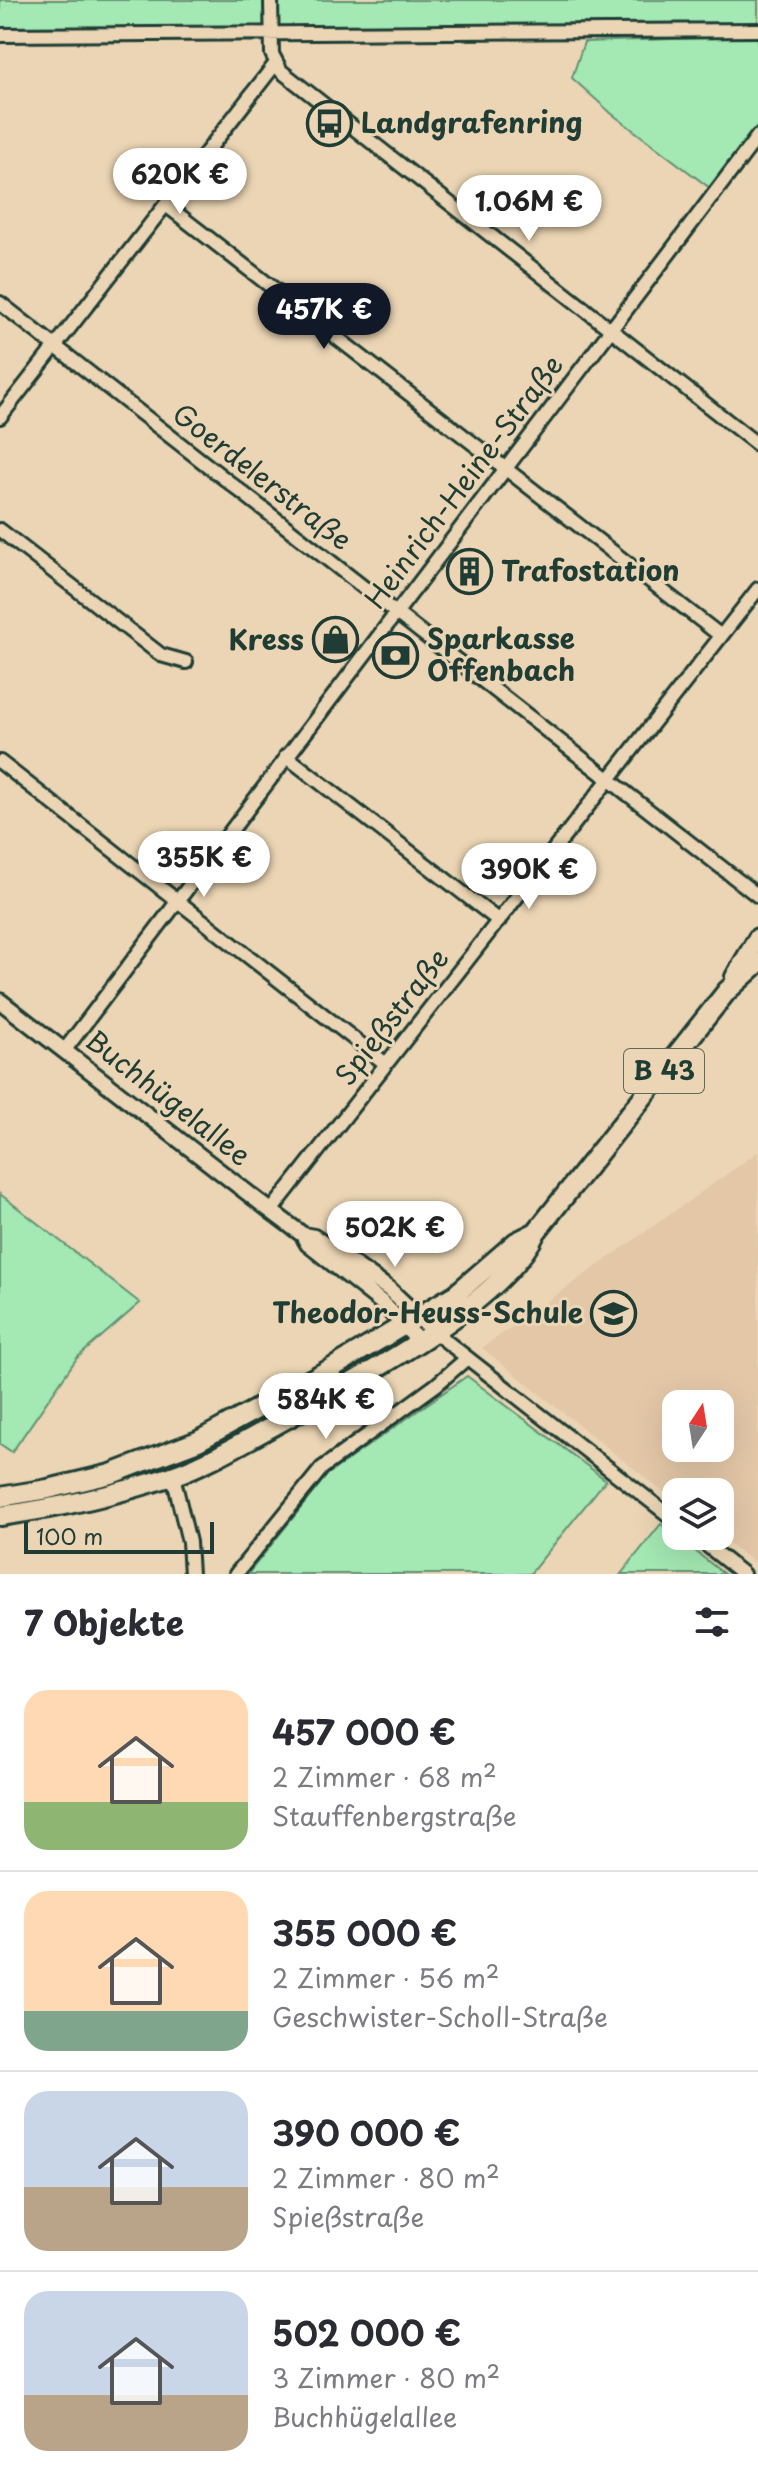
<!DOCTYPE html>
<html lang="de">
<meta charset="utf-8">
<style>
:root{--surface:#fff;--page:#f2f2f3;--text:#2b2b33;--muted:#7c7c81;--line:#e1e1e2;--accent:#111827}
body{margin:0;font-family:"Playpen Sans",sans-serif;background:var(--page);color:var(--text);height:100vh;display:flex;flex-direction:column;font-size:30px;white-space:nowrap}
*{box-sizing:border-box;margin:0}
p{font-size:26px;color:var(--muted)}
.icon{flex:none;width:44px;height:44px;fill:none;stroke:currentColor;stroke-width:2;stroke-linecap:round;stroke-linejoin:round}
.map{position:relative;height:1574px;overflow:hidden}
.sheet{display:flex;flex-direction:column;background:var(--surface);flex:1}
.sheet>*{flex:none}
.needle{width:52px;rotate:12deg}
.buttons{position:absolute;left:662px;top:1390px;display:grid;gap:16px}
.buttons a{display:grid;place-items:center;width:72px;height:72px;border-radius:16px;background:var(--surface);box-shadow:0 8px 32px #0002;font-size:40px}
.scale{position:absolute;left:24px;bottom:20px;width:190px;box-sizing:border-box;padding-left:8px;border:4px solid #1f3d34;border-top:0;font-size:22px;line-height:28px;white-space:nowrap;color:#1f3d34;-webkit-text-stroke:6px #ebd5b4;paint-order:stroke}
.price{position:absolute;translate:-50% -68px;padding:0 18px;border-radius:28px;background:#fff;color:#222;font-size:26px;line-height:52px;filter:drop-shadow(0 2px 4px #0008)}
.price::after{content:'';position:absolute;left:50%;top:48px;width:24px;height:18px;margin-left:-12px;background:inherit;clip-path:polygon(0 0,100% 0,50% 100%)}
.price.current{background:var(--accent);color:#fff}
ul{padding:0;list-style:none}
li{display:flex;align-items:center;gap:24px;height:200px;padding:0 24px}
li+li{border-top:2px solid var(--line)}
li span{display:grid;place-items:center;flex:none;width:224px;height:160px;border-radius:24px;color:#555}
li>.icon{margin-inline-start:auto}
span .icon{width:96px;height:96px;fill:#fffc;stroke-width:1}
li b{font-size:34px}
h2{display:flex;justify-content:space-between;align-items:center;height:96px;padding:0 24px;font-size:34px}
.map>svg:first-child{display:block}
.built{fill:#e3c7a7;fill-rule:evenodd}
.green{fill:#a4e8b3;stroke:#629274;stroke-width:2}
.lines{fill:none;stroke-linecap:round;stroke-linejoin:round}
.minor-casing{stroke:#1f3d34;stroke-width:18}
.tertiary-casing{stroke:#1f3d34;stroke-width:20}
.primary-casing{stroke:#1f3d34;stroke-width:24}
.minor{stroke:#ebd5b4;stroke-width:12}
.tertiary{stroke:#ebd5b4;stroke-width:14}
.primary{stroke:#ebd5b4;stroke-width:18}
.labels{text-anchor:middle;stroke-width:6;stroke-linejoin:round;paint-order:stroke}
.shield{fill:#ebd5b4;stroke:#5c6b5a;stroke-width:2}
.shield-label{font-size:26px;font-weight:bold;fill:#1f3d34}
.poi-label{font-size:28px;font-weight:bold;fill:#1f3d34;stroke:#ebd5b4;text-anchor:start}
.street-label{font-size:28px;fill:#1f3d34;stroke:#ebd5b4}
</style>
<div class="map">
<svg width="758" height="1574" viewBox="0 0 758 1574">
<rect width="100%" height="100%" fill="#ebd5b4"/>
<filter id="ink" filterUnits="userSpaceOnUse"><feTurbulence type="fractalNoise" baseFrequency=".0125" numOctaves="2"/><feDisplacementMap in="SourceGraphic" scale="16" xChannelSelector="R" yChannelSelector="G"/><feConvolveMatrix kernelMatrix="1 2 1 2 8 2 1 2 1" color-interpolation-filters="sRGB"/></filter>
<g filter="url(#ink)">
<path class="built" d="M 758,1152 L 758,1566 L 720,1536 L 720,1492 L 676,1492 L 676,1502 L 482,1348 ZM 676,1404 L 720,1404 L 720,1448 L 676,1448 Z"/>
<path class="green" d="M 0,0 L 758,0 L 758,23 L 0,29 Z
M 758,36 L 758,126 L 710,188 L 612,114 L 572,78 L 584,42 Z
M 0,1194 L 140,1303 L 77,1358 L 12,1452 L 0,1444 Z
M 467,1376 L 606,1480 L 530,1574 L 248,1574 L 328,1474 Z
M 661,1524 L 724,1574 L 621,1574 Z"/>
<g class="lines">
<defs>
<path id="minor" d="M 271,0 L 272,54 L 281,71 L 758,445
M 0,35 L 758,30
M 166,205 L 721,636
M 0,303 L 758,896
M 0,417 L 276,63
M 0,530 L 161,655 L 186,662
M 286,756 L 499,921
M 0,762 L 386,1064
M 64,1051 L 758,136
M 271,1211 L 758,589
M 433,1331 L 676,1521
M 173,1476 L 189,1542 L 191,1574
M 695,1536 L 743,1574
M 236,1574 L 322,1468 L 436,1385 L 466,1359"/>
<path id="tertiary" d="M 0,1001 L 271,1211 L 303,1235 L 314,1237 L 389,1289 L 433,1331
M 305,1239 L 308,1244 L 381,1302 L 419,1341"/>
<path id="primary" d="M 735,977 L 758,938
M 0,1497 L 48,1489 L 111,1474 L 198,1441 L 332,1368 L 456,1294 L 516,1242 L 536,1232
M 0,1516 C 58,1508 116,1495 172,1476 C 212,1462 249,1439 286,1419 C 355,1382 505,1302 536,1232 L 727,991 L 758,963"/>
</defs>
<use href="#minor" class="minor-casing"/>
<use href="#tertiary" class="tertiary-casing"/>
<use href="#primary" class="primary-casing"/>
<use href="#minor" class="minor"/>
<use href="#tertiary" class="tertiary"/>
<use href="#primary" class="primary"/>
</g>
</g>
<defs>
<symbol id="bus-ring" viewBox="-11 -11 22 22"><circle r="9.5" fill="#ebd5b4" stroke="#1f3d34" stroke-width="1.5"/><path d="M-5-6H5V4H4V6H2V4H-2V6H-4V4H-5ZM-3.5-4V0h7V-4ZM-3.5 1.2v1.5H-2V1.2ZM2 1.2v1.5H3.5V1.2Z" fill="#1f3d34"/></symbol>
<symbol id="building-ring" viewBox="-11 -11 22 22"><circle r="9.5" fill="#ebd5b4" stroke="#1f3d34" stroke-width="1.5"/><path d="M-4-6H4V6H1V3H-1V6H-4ZM-2.5-4.3h1.7v1.8h-1.7ZM.8-4.3h1.7v1.8H.8ZM-2.5-1h1.7V.8h-1.7ZM.8-1h1.7V.8H.8Z" fill="#1f3d34"/></symbol>
<symbol id="shop-ring" viewBox="-11 -11 22 22"><circle r="9.5" fill="#ebd5b4" stroke="#1f3d34" stroke-width="1.5"/><path d="M-5-2.5h2.3a2.7 3.5 0 0 1 5.4 0H5L5.5 6h-11ZM-1.5-2.5h3a1.5 2.3 0 0 0-3 0Z" fill="#1f3d34"/></symbol>
<symbol id="bank-ring" viewBox="-11 -11 22 22"><circle r="9.5" fill="#ebd5b4" stroke="#1f3d34" stroke-width="1.5"/><path d="M-6-4H6V4H-6ZM0-2.3a2.3 2.3 0 1 0 0 4.6a2.3 2.3 0 1 0 0-4.6Z" fill="#1f3d34"/></symbol>
<symbol id="school-ring" viewBox="-11 -11 22 22"><circle r="9.5" fill="#ebd5b4" stroke="#1f3d34" stroke-width="1.5"/><path d="M0-5L7-2L0 1L-7-2ZM-4 1L0 2.5L4 1V4Q0 6-4 4Z" fill="#1f3d34"/></symbol>
</defs>
<g fill-rule="evenodd">
<use href="#bus-ring" x="304" y="98" width="51" height="51"/>
<use href="#building-ring" x="444" y="546" width="51" height="51"/>
<use href="#shop-ring" x="310" y="614" width="51" height="51"/>
<use href="#bank-ring" x="370" y="630" width="51" height="51"/>
<use href="#school-ring" x="588" y="1288" width="51" height="51"/>
</g>
<g class="labels">
<rect class="shield" x="624" y="1049" width="80" height="44" rx="6"/>
<g class="shield-label">
<text x="664" y="1080">B 43</text>
</g>
<g class="poi-label">
<text x="361" y="133">Landgrafenring</text>
<text x="501" y="581">Trafostation</text>
<text x="427" y="649">Sparkasse<tspan x="427" dy="32">Offenbach</tspan></text>
<text x="304" y="650" text-anchor="end">Kress</text>
<text x="583" y="1323" text-anchor="end">Theodor-Heuss-Schule</text>
</g>
<g class="street-label">
<text transform="translate(262 477) rotate(38)" y="10">Goerdelerstraße</text>
<text transform="translate(464 482) rotate(-53)" y="10">Heinrich-Heine-Straße</text>
<text transform="translate(392 1017) rotate(-52)" y="10">Spießstraße</text>
<text transform="translate(168 1098) rotate(38)" y="10">Buchhügelallee</text>
</g>
</g>
</svg>
<div class="buttons">
<a><svg class="needle" viewBox="-14 -14 28 28"><path d="M0-13l5 13h-10z" fill="#e53935"/><path d="M0 13l5-13h-10z" fill="#7c7c81"/></svg></a>
<a><svg class="icon" aria-label="layers" viewBox="0 0 24 24"><path d="M12 4l9 5-9 5-9-5zM3 14l9 5 9-5"/></svg></a>
</div>
<div class="scale">100 m</div>
<b class="price" style="left:180px;top:216px">620K €</b>
<b class="price" style="left:529px;top:243px">1.06M €</b>
<b class="price current" style="left:324px;top:351px">457K €</b>
<b class="price" style="left:204px;top:899px">355K €</b>
<b class="price" style="left:529px;top:911px">390K €</b>
<b class="price" style="left:395px;top:1269px">502K €</b>
<b class="price" style="left:326px;top:1441px">584K €</b>
</div>
<section class="sheet">
<h2>7 Objekte<svg class="icon" aria-label="filters" viewBox="0 0 24 24"><path d="M4 7h16M4 17h16"/><circle cx="9" cy="7" r="2"/><circle cx="15" cy="17" r="2"/></svg></h2>
<ul>
<li><span style="background:linear-gradient(#ffd9b3 70%,#8fb573 0)"><svg class="icon" aria-label="home" viewBox="0 0 24 24"><path d="M3 11l9-7 9 7M6 9v11h12V9"/></svg></span><div><b>457 000 €</b><p>2 Zimmer · 68 m²</p><p>Stauffenbergstraße</p></div></li>
<li><span style="background:linear-gradient(#ffd9b3 75%,#7fa58c 0)"><svg class="icon" aria-label="home" viewBox="0 0 24 24"><path d="M3 11l9-7 9 7M6 9v11h12V9"/></svg></span><div><b>355 000 €</b><p>2 Zimmer · 56 m²</p><p>Geschwister-Scholl-Straße</p></div></li>
<li><span style="background:linear-gradient(#c9d6e8 60%,#b9a48a 0)"><svg class="icon" aria-label="home" viewBox="0 0 24 24"><path d="M3 11l9-7 9 7M6 9v11h12V9"/></svg></span><div><b>390 000 €</b><p>2 Zimmer · 80 m²</p><p>Spießstraße</p></div></li>
<li><span style="background:linear-gradient(#c9d6e8 65%,#b9a48a 0)"><svg class="icon" aria-label="home" viewBox="0 0 24 24"><path d="M3 11l9-7 9 7M6 9v11h12V9"/></svg></span><div><b>502 000 €</b><p>3 Zimmer · 80 m²</p><p>Buchhügelallee</p></div></li>
</ul>
</section>
